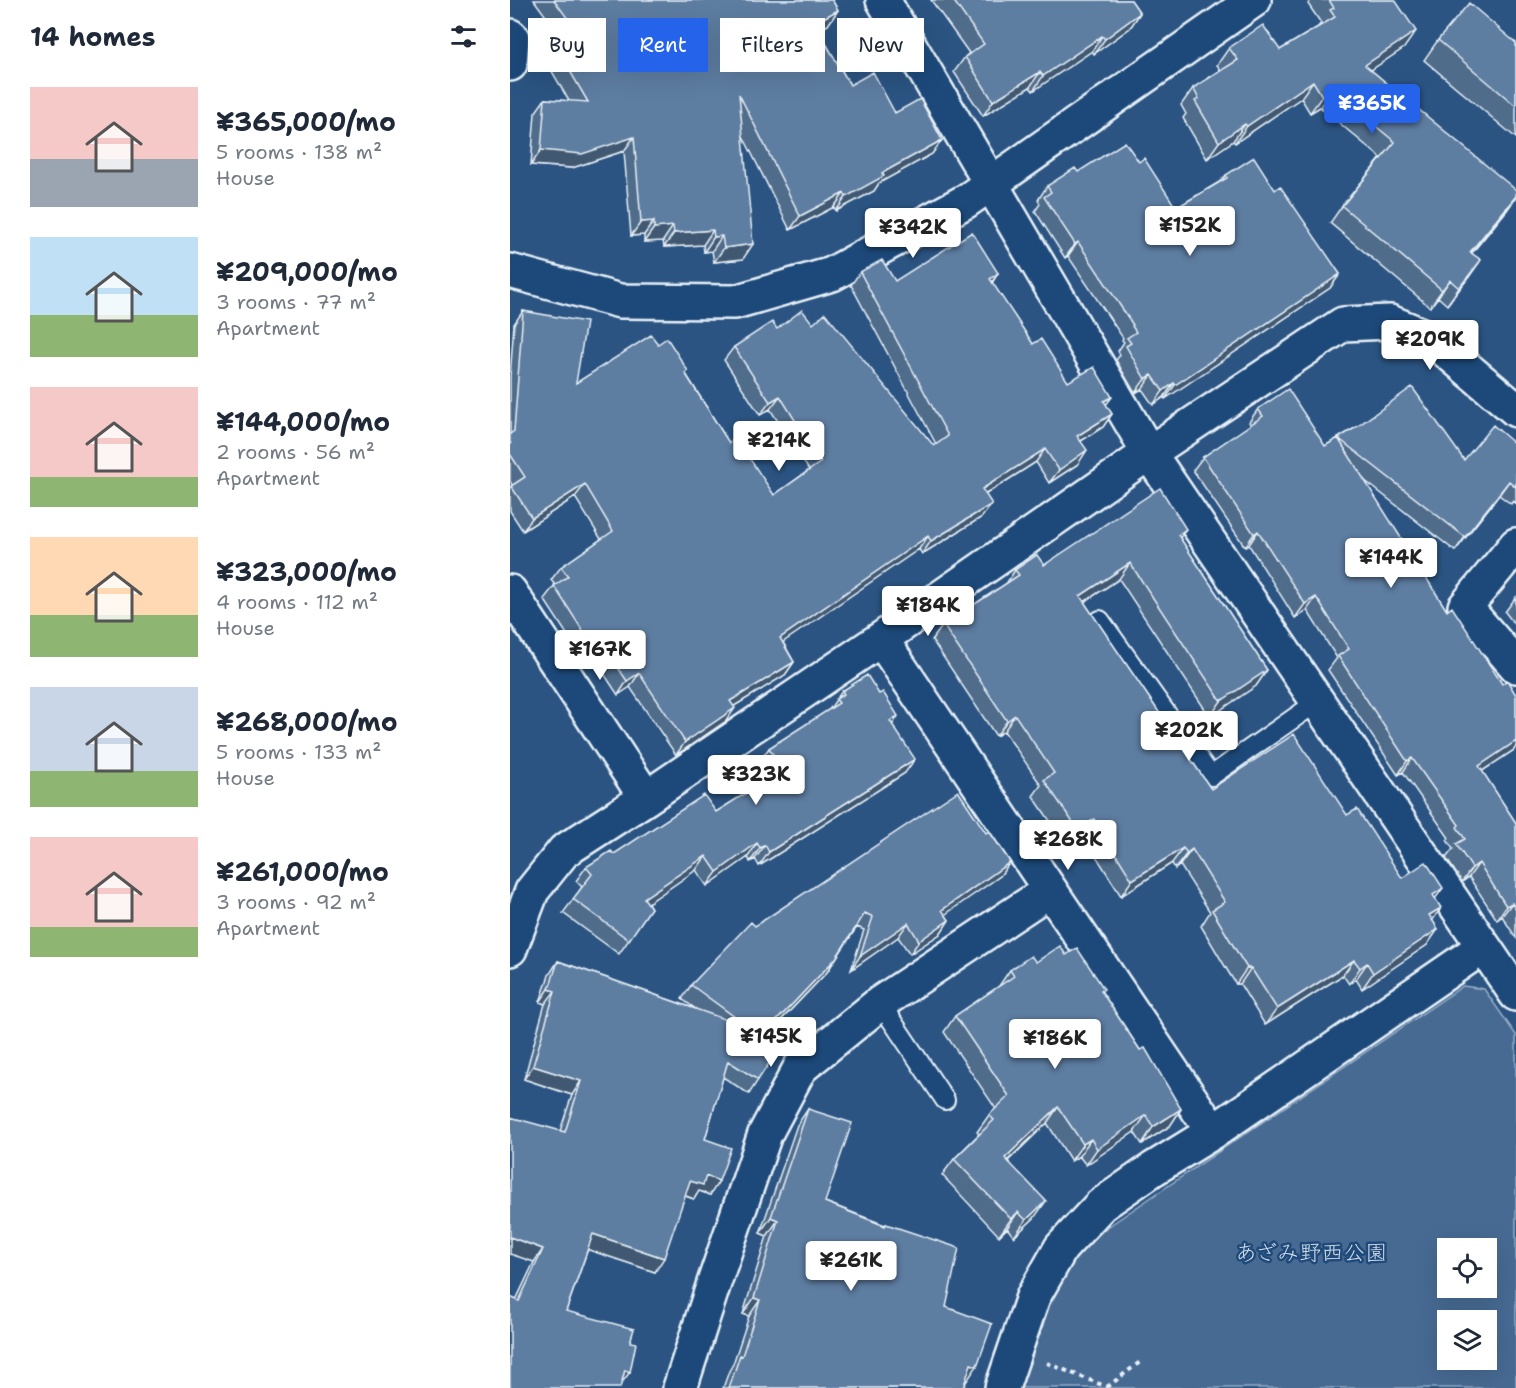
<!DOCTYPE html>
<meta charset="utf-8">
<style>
:root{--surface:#fff;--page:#f2f2f3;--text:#1f2937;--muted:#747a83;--accent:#2563eb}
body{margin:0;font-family:"Shantell Sans","Klee One",sans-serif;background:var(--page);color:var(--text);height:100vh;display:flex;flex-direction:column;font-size:22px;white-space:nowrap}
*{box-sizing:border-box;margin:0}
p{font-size:20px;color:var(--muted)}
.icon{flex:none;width:33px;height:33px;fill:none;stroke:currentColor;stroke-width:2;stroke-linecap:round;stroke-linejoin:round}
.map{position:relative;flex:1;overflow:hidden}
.sheet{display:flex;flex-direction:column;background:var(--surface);width:510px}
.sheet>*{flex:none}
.top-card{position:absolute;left:18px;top:18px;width:570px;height:54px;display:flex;gap:12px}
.tools{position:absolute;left:927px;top:1238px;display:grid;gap:12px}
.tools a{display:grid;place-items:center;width:60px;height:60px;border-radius:0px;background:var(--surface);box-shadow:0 6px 24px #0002;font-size:30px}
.price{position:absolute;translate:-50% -51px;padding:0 14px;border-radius:6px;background:#fff;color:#222;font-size:20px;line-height:39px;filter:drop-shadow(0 2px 3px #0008)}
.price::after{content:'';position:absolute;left:50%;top:36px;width:18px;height:14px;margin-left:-9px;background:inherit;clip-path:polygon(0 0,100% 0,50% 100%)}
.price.on{background:var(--accent);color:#fff}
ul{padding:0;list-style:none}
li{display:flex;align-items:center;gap:18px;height:150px;padding:0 30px}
li span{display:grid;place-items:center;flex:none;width:168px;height:120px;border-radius:0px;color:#555}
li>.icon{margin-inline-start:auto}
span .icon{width:72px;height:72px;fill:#fffc;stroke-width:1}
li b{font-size:26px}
h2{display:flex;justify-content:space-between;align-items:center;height:72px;padding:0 30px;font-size:26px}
.chip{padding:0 21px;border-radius:0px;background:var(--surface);box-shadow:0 6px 24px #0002;font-size:21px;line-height:54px}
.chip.on{background:var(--accent);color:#fff}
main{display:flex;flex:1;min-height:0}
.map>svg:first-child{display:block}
.green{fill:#476b93;stroke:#98aec6;stroke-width:1.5;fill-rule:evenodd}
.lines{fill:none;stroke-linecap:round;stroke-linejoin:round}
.service-casing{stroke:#e8f1f8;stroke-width:22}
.minor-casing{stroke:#e8f1f8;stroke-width:38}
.tertiary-casing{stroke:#e8f1f8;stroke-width:38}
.path{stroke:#e8f1f8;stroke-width:4;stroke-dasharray:4.5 4.5;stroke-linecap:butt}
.service{stroke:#1f4a7a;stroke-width:18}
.minor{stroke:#1f4a7a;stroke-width:33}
.tertiary{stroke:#1f4a7a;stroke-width:33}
.wall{fill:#506c8a;stroke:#e8f1f8;stroke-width:1.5}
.shaded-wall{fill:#415871;stroke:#e8f1f8;stroke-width:1.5}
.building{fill:#5d7da1;stroke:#e8f1f8;stroke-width:1.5}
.labels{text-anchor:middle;stroke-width:5;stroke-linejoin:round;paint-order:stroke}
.park-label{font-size:22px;fill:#d0dde9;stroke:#1f4a7a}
</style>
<main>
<section class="sheet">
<h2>14 homes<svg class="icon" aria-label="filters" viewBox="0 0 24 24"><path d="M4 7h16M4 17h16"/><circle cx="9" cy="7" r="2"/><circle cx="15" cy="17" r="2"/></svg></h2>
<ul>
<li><span style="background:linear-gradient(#f6c9c9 60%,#9aa5b1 0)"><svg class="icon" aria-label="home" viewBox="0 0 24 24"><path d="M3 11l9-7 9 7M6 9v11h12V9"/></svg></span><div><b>¥365,000/mo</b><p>5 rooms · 138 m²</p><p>House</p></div></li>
<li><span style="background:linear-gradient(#bfe0f5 65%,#8fb573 0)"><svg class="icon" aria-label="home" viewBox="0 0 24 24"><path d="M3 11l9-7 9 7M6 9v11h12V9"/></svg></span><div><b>¥209,000/mo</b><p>3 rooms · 77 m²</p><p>Apartment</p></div></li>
<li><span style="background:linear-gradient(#f6c9c9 75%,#8fb573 0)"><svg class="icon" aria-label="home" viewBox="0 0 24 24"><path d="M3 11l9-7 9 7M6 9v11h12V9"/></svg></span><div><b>¥144,000/mo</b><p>2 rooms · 56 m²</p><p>Apartment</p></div></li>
<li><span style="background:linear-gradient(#ffd9b3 65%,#8fb573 0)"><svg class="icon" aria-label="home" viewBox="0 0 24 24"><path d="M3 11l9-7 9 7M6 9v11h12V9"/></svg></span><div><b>¥323,000/mo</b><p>4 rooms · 112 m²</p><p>House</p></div></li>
<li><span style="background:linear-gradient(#c9d6e8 70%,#8fb573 0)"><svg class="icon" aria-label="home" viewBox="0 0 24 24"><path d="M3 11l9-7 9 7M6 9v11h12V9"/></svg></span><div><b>¥268,000/mo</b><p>5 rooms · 133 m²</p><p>House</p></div></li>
<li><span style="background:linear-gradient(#f6c9c9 75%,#8fb573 0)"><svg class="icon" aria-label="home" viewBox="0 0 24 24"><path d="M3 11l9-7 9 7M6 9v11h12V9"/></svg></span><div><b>¥261,000/mo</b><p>3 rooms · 92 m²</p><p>Apartment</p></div></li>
</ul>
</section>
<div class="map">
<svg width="1006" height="1388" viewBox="0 0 1006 1388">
<rect width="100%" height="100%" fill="#2b5482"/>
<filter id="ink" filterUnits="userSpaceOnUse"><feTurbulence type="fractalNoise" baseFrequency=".0167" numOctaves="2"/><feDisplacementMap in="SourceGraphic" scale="12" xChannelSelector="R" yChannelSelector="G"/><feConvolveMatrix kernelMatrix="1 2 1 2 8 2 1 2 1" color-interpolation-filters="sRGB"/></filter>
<g filter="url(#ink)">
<path class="green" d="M 953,986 L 974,989 L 1006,1035 L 1006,1388 L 508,1388 L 532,1312 L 555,1266 L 596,1228 ZM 938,1248 L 976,1248 L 976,1287 L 938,1287 ZM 938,1320 L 976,1320 L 976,1359 L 938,1359 Z"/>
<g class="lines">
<defs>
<path id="service" d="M 590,620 L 701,776 L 807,702
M 370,1003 L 435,1100"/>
<path id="minor" d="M 373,0 L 639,453 L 1006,994
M 0,36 L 2,38 L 0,64
M 1006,545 L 955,607 L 1006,666
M 0,592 L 136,798
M 371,639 L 703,1132
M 0,949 L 22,891 L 54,851 L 136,798 L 371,639 L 639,453 L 833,324 L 880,322 L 922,339 L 1006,410
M 170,1388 L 204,1283 L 255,1134 L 290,1068 L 370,1003 L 540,890
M 492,1388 L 523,1297 L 551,1248 L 591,1205 L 643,1169 L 703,1132 L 973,947"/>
<path id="tertiary" d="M 0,271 L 110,301 L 225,302 L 322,274 L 456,201 L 744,0"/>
</defs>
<use href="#service" class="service-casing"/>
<use href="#minor" class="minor-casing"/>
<use href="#tertiary" class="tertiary-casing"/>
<path class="path" d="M 537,1363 L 597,1387
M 597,1387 L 630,1362"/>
<use href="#service" class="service"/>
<use href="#minor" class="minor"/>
<use href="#tertiary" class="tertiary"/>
</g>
<path class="wall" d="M 24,0 L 322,0 L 328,10 L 318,25 L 308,30 L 340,85 L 432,140 L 422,154 L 369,183 L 364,191 L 326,211 L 324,207 L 280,230 L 233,136 L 233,259 L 204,262 L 202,251 L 194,252 L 193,245 L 154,247 L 153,241 L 134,242 L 134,235 L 121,236 L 114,151 L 62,168 L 21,165 L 25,113 L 35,99 L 59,101 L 21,35 L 31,21 L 43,26 Z
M 421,0 L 621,0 L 630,13 L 620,28 L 584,54 L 582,51 L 523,91 L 520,87 L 473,116 L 444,72 L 455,57 L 459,53 Z
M 801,0 L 885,0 L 894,48 L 861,70 L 1006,197 L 997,210 L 962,253 L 959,277 L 937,305 L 928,297 L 920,307 L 820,223 L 832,206 L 871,158 L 810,107 L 800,113 L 791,98 L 725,143 L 723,141 L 697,159 L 673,118 L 676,114 L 671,105 L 683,88 L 711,70 L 707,65 L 719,48 L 770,50 L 808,27 L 811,23 L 798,4 Z
M 928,40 L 1006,43 L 1006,138 L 914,60 Z
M 629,162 L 666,208 L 711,181 L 716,175 L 765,190 L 830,274 L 820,288 L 655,399 L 654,397 L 643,405 L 632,389 L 625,393 L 606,360 L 610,355 L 608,351 L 614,342 L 612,340 L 613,338 L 558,256 L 555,258 L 525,211 L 530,204 L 528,200 L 537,186 L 568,172 Z
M 350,272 L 385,281 L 488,273 L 482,283 L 523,344 L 558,382 L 596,405 L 602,414 L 593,427 L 571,441 L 568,464 L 539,483 L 526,462 L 476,494 L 472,517 L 412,554 L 409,549 L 273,642 L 284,662 L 275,675 L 224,706 L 216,721 L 166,755 L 120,687 L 108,695 L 85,660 L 82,662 L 76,652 L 71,656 L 34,599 L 45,585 L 41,580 L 51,567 L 91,539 L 65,497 L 13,531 L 0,511 L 0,488 L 2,485 L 0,481 L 0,377 L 4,324 L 13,311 L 66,383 L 148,344 L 176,374 L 219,443 L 264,495 L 299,470 L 260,409 L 250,415 L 214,360 L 224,347 L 267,329 L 303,324 L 424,446 L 426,444 L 341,285 Z
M 748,409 L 815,446 L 845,428 L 954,460 L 1006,445 L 1006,504 L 1003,501 L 1001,504 L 989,495 L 945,551 L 854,480 L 937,611 L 992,684 L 1006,695 L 1006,746 L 1004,750 L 972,771 L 1006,823 L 1006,938 L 992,916 L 987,920 L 959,877 L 952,882 L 936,858 L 943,849 L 937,840 L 939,838 L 893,772 L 888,775 L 818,670 L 827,658 L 797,610 L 785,618 L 739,545 L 735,547 L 683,470 L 693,457 L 741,425 L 739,422 Z
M 670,538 L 757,670 L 746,686 L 700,717 L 609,579 L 574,602 L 701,789 L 837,815 L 892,878 L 925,899 L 931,908 L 922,920 L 928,929 L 917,945 L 852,989 L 846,979 L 839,984 L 833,975 L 755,1025 L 730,984 L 726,984 L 719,973 L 691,926 L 700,912 L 670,865 L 665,869 L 662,863 L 611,896 L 573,835 L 557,846 L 523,796 L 531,785 L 494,731 L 486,736 L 422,640 L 433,625 L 496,584 L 505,570 L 534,565 Z
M 1006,597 L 1006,626 L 995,612 Z
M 332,691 L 382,725 L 395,773 L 249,866 L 245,859 L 240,862 L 238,857 L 197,886 L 186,870 L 138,903 L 141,908 L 109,954 L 53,913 L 72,887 L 66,881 L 76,867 L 206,812 L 254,782 L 258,776 L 249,762 L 259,748 L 319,710 Z
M 476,833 L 500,862 L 490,876 L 435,914 L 439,920 L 430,934 L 400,954 L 388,937 L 341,970 L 354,930 L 347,927 L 317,972 L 258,1034 L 253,1049 L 248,1080 L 239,1094 L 213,1077 L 195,1139 L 200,1195 L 189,1190 L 184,1199 L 175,1196 L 145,1272 L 78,1249 L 56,1311 L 120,1342 L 120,1372 L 6,1300 L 24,1262 L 50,1131 L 62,1095 L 14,1079 L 35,1004 L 30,1002 L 39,975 L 48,961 L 186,1009 L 172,999 L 181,985 L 245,926 Z
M 556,955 L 592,992 L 630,1050 L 671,1109 L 660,1126 L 632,1144 L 624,1132 L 576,1165 L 569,1156 L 561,1161 L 537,1123 L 498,1161 L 524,1218 L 504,1237 L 497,1228 L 489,1236 L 432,1175 L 444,1159 L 469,1134 L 467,1132 L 479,1115 L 486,1109 L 434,1032 L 445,1016 L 489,986 L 500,970 L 526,962 Z
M 298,1109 L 315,1202 L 375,1225 L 376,1224 L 436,1307 L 456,1382 L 453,1388 L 213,1388 L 219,1371 L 223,1364 L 239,1316 L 233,1314 L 257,1236 L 250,1233 L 287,1125 Z"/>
<path class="shaded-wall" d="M 328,10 L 318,25 L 294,38 L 304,23 Z
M 630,13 L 620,28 L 584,54 L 595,39 Z
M 906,31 L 894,48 L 843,82 L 855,65 Z
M 592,36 L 582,51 L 523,91 L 533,76 Z
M 530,72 L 520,87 L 473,116 L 483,101 Z
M 803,81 L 791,98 L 725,143 L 737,126 Z
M 822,90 L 810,107 L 800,113 L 812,96 Z
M 735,124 L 723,141 L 697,159 L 709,142 Z
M 124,137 L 114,151 L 62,168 L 21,165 L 31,150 Z
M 432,140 L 422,154 L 369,183 L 364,191 L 326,211 L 336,197 L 372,173 Z
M 334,193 L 324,207 L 280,230 L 290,216 Z
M 1006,197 L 997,210 L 948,269 L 960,252 Z
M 144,221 L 134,235 L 121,236 L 131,222 Z
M 163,226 L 153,241 L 134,242 L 144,228 Z
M 203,230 L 193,245 L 154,247 L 164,233 Z
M 212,236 L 202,251 L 194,252 L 204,237 Z
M 568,242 L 558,256 L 555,258 L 565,244 Z
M 243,244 L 233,259 L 204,262 L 214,248 Z
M 971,260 L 959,277 L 937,305 L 949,288 Z
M 488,273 L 479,287 L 480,279 Z
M 830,274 L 820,288 L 655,399 L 665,385 Z
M 940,280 L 928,297 L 920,307 L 932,290 Z
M 642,375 L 632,389 L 625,393 L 635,379 Z
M 664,383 L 654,397 L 643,405 L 653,391 Z
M 270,396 L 260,409 L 250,415 L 260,402 Z
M 602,397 L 592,410 L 594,401 Z
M 602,414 L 593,427 L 558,449 L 567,436 Z
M 535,449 L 526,462 L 463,502 L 472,489 Z
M 577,450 L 568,464 L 539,483 L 549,470 Z
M 999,481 L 989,495 L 945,551 L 955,537 Z
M 75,484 L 65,497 L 13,531 L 22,518 Z
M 482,504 L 472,517 L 412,554 L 421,541 Z
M 676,529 L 665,545 L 668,535 Z
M 748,531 L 739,545 L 735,547 L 744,534 Z
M 418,536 L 409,549 L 260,651 L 270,638 Z
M 620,563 L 609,579 L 559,612 L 570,596 Z
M 806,597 L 797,610 L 785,618 L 795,604 Z
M 85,639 L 76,652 L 71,656 L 80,642 Z
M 94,647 L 85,660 L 82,662 L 91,648 Z
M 284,662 L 275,675 L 211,714 L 220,701 Z
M 757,670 L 746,686 L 700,717 L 711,701 Z
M 129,673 L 120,687 L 108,695 L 117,681 Z
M 225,708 L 216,721 L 166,755 L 175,742 Z
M 505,715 L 494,731 L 486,736 L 497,721 Z
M 388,716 L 379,730 L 380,721 Z
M 1006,741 L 1006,746 L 1004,750 L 960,779 L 969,766 Z
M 902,758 L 893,772 L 888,775 L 897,761 Z
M 405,759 L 395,773 L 249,866 L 259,852 Z
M 584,819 L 573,835 L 557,846 L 568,830 Z
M 247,843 L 238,857 L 197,886 L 207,872 Z
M 255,845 L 245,859 L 240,862 L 250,848 Z
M 673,848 L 662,863 L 611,896 L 622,880 Z
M 682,849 L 670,865 L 665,869 L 677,853 Z
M 196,856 L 186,870 L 125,912 L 134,898 Z
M 500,862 L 490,876 L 423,923 L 432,910 Z
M 969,863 L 959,877 L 952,882 L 962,868 Z
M 933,888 L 922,903 L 923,895 Z
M 1002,903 L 992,916 L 987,920 L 996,906 Z
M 931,908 L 920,924 L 919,915 Z
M 439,920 L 430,934 L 400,954 L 409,941 Z
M 398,923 L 388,937 L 341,970 L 350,956 Z
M 928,929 L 917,945 L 852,989 L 863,973 Z
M 326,958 L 317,972 L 246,1046 L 255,1033 Z
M 844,960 L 833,975 L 755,1025 L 767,1009 Z
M 857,963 L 846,979 L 839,984 L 850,968 Z
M 737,968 L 741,968 L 730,984 L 726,984 Z
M 39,989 L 45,991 L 35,1004 L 30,1002 Z
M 23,1066 L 71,1081 L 62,1095 L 14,1079 Z
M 548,1107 L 537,1123 L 483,1174 L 495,1158 Z
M 671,1109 L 660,1126 L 632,1144 L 643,1127 Z
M 636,1115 L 624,1132 L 576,1165 L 587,1149 Z
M 581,1139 L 569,1156 L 561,1161 L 573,1144 Z
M 196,1176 L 209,1181 L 200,1195 L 189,1191 L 184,1199 L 171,1194 L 180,1181 Z
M 536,1201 L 524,1218 L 504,1237 L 516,1220 Z
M 508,1212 L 497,1228 L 489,1236 L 501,1219 Z
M 261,1217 L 268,1220 L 257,1236 L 250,1233 Z
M 83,1234 L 154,1258 L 145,1272 L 73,1248 Z
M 0,1237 L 33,1249 L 24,1262 L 0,1254 Z
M 244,1298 L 250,1300 L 239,1316 L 233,1314 Z
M 461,1364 L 467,1366 L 456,1382 L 450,1380 Z
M 115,1370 L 120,1372 L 110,1385 Z"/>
<path class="building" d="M 44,0 L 322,0 L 328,10 L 304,23 L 340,85 L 363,72 L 385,113 L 410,99 L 432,140 L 372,173 L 374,176 L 336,197 L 334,193 L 290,216 L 229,94 L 243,244 L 214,248 L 212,236 L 204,237 L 203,230 L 164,233 L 163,226 L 144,228 L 144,221 L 131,222 L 124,137 L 72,154 L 31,150 L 35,99 L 78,102 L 31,21 L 65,36 L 56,21 L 61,23 Z
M 443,0 L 621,0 L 630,13 L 595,39 L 592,36 L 533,76 L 530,72 L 483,101 L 455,57 L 474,44 Z
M 819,0 L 885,0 L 906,31 L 855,65 L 1006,190 L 1006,196 L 960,252 L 971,260 L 949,288 L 940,280 L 932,290 L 832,206 L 885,142 L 822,90 L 812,96 L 803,81 L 737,126 L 735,124 L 709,142 L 685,101 L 689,99 L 683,88 L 728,60 L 719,48 L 753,25 L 770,50 L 825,17 L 820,10 L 824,8 Z
M 959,3 L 1006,43 L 1006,106 L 928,40 Z
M 615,142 L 629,162 L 634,158 L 666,208 L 717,178 L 716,175 L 744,157 L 765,190 L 770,186 L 830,274 L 665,385 L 664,383 L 653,391 L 642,375 L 635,379 L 616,346 L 621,343 L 617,338 L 626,332 L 622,326 L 623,325 L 568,242 L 565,244 L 534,197 L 541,192 L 537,186 L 565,168 L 568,172 Z
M 462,232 L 488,273 L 480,279 L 523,344 L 531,339 L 558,382 L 584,367 L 602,397 L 594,401 L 602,414 L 567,436 L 577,450 L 549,470 L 535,449 L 472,489 L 482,504 L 421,541 L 418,536 L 270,638 L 284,662 L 220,701 L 225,708 L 175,742 L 129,673 L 117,681 L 94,647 L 91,648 L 85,639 L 80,642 L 44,586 L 58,576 L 51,567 L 103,531 L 75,484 L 22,518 L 1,486 L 15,477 L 0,454 L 0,445 L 1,444 L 0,442 L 0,434 L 4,431 L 13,311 L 76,322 L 66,383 L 141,335 L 148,344 L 157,338 L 178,371 L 175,373 L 219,443 L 226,438 L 264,495 L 311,462 L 270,396 L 260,402 L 224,347 L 262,322 L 267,329 L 292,310 L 303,324 L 315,313 L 424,446 L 438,436 L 350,272 L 372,260 L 385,281 Z
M 902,387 L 954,460 L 983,425 L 1006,445 L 1006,487 L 999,481 L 955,537 L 828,438 L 937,611 L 942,607 L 992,684 L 997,680 L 1006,695 L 1006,741 L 969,766 L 1006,823 L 1006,909 L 1002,903 L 996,906 L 969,863 L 962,868 L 946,844 L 955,839 L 947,827 L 949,825 L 902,758 L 897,761 L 828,656 L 839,649 L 806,597 L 795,604 L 748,531 L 744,534 L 693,457 L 753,416 L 748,409 L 778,389 L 815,446 L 845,428 Z
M 650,488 L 676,529 L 668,535 L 757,670 L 711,701 L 620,563 L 570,596 L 701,789 L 784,734 L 837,815 L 847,809 L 892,878 L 916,862 L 933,888 L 923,895 L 931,908 L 919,915 L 928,929 L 863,973 L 857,963 L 850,968 L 844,960 L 767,1009 L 741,968 L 737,968 L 730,957 L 702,910 L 715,902 L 682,849 L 677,853 L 673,848 L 622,880 L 584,819 L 568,830 L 534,780 L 544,773 L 505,715 L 497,721 L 433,625 L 509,575 L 505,570 L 527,555 L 534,565 Z
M 357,675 L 369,694 L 373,692 L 388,716 L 380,721 L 405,759 L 259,852 L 255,845 L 250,848 L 247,843 L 207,872 L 196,856 L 134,898 L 141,908 L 119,940 L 63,899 L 82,874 L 76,867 L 101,851 L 104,854 L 194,795 L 206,812 L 267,774 L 264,768 L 269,764 L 259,748 L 329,703 L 326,699 L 334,694 L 332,691 Z
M 448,791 L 476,833 L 479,831 L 500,862 L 432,910 L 439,920 L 409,941 L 398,923 L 350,956 L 363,917 L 355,913 L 326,958 L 255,1033 L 263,1036 L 253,1049 L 264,1056 L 248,1080 L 218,1061 L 195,1139 L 221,1148 L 209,1181 L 196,1176 L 193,1185 L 180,1181 L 154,1258 L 83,1234 L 56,1311 L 124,1329 L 120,1342 L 126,1343 L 120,1372 L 115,1370 L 110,1388 L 0,1388 L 0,1297 L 9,1301 L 33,1249 L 0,1237 L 0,1117 L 55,1132 L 71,1081 L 23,1066 L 45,991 L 39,989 L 48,961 L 240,1028 L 181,985 L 241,922 L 245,926 Z
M 550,946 L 556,955 L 567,948 L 594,989 L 591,991 L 630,1050 L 635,1048 L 671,1109 L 643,1127 L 636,1115 L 587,1149 L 581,1139 L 573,1144 L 548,1107 L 495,1158 L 536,1201 L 516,1220 L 508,1212 L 501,1219 L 444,1159 L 484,1120 L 479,1115 L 499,1096 L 445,1016 L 504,976 L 500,970 L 521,956 L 526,962 Z
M 298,1109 L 342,1123 L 315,1202 L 375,1226 L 376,1224 L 449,1248 L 436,1307 L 482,1324 L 467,1366 L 461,1364 L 453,1388 L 219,1388 L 230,1355 L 232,1356 L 250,1300 L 244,1298 L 268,1220 L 261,1217 Z"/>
</g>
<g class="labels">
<g class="park-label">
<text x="801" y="1260">あざみ野西公園</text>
</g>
</g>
</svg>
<div class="tools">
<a><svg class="icon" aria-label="locate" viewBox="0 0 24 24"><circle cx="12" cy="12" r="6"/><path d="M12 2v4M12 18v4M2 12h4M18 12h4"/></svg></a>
<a><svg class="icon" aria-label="layers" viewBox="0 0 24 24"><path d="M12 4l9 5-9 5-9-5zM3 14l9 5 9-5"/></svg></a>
</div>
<b class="price on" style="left:862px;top:135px">¥365K</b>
<b class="price" style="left:680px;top:257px">¥152K</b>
<b class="price" style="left:403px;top:259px">¥342K</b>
<b class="price" style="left:920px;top:371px">¥209K</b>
<b class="price" style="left:269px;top:472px">¥214K</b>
<b class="price" style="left:881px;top:589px">¥144K</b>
<b class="price" style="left:418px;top:637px">¥184K</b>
<b class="price" style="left:90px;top:681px">¥167K</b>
<b class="price" style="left:679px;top:762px">¥202K</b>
<b class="price" style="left:246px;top:806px">¥323K</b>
<b class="price" style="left:558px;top:871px">¥268K</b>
<b class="price" style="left:261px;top:1068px">¥145K</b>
<b class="price" style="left:545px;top:1070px">¥186K</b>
<b class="price" style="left:341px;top:1292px">¥261K</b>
<div class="top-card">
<a class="chip">Buy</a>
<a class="chip on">Rent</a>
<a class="chip">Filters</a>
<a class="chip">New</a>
</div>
</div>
</main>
